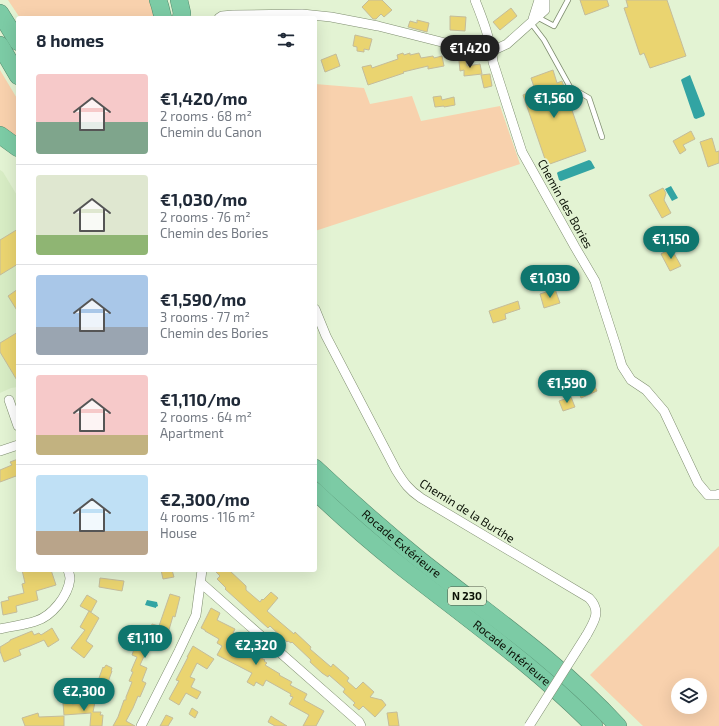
<!DOCTYPE html>
<meta charset="utf-8">
<style>
:root{--surface:#fff;--page:#f2f2f3;--text:#1f2937;--muted:#747a83;--line:#e0e1e3;--accent:#0f766e}
body{margin:0;font-family:"Exo 2",sans-serif;background:var(--page);color:var(--text);height:100vh;display:flex;flex-direction:column;font-size:15px;white-space:nowrap}
*{box-sizing:border-box;margin:0}
p{font-size:13px;color:var(--muted)}
.icon{flex:none;width:22px;height:22px;fill:none;stroke:currentColor;stroke-width:2;stroke-linecap:round;stroke-linejoin:round}
.map{position:relative;flex:1;overflow:hidden}
.details{position:absolute;left:16px;top:16px;width:301px;height:556px;display:flex;flex-direction:column;background:var(--surface);border-radius:4px;box-shadow:0 4px 16px #0002}
.details>*{flex:none}
.controls{position:absolute;left:671px;top:678px;display:grid;gap:8px}
.controls a{display:grid;place-items:center;width:36px;height:36px;border-radius:50%;background:var(--surface);box-shadow:0 4px 16px #0002;font-size:20px}
.price{position:absolute;translate:-50% -34px;padding:0 9px;border-radius:14px;background:var(--accent);color:#fff;font-size:13px;line-height:26px;filter:drop-shadow(0 1px 2px #0008)}
.price::after{content:'';position:absolute;left:50%;top:24px;width:12px;height:9px;margin-left:-6px;background:inherit;clip-path:polygon(0 0,100% 0,50% 100%)}
.price.on{background:#222;color:#fff}
ul{padding:0;list-style:none}
li{display:flex;align-items:center;gap:12px;height:100px;padding:0 20px}
li+li{border-top:1px solid var(--line)}
li span{display:grid;place-items:center;flex:none;width:112px;height:80px;border-radius:4px;color:#555}
li>.icon{margin-inline-start:auto}
span .icon{width:48px;height:48px;fill:#fffc;stroke-width:1}
li b{font-size:17px}
h2{display:flex;justify-content:space-between;align-items:center;height:48px;padding:0 20px;font-size:17px}
.map>svg:first-child{display:block}
.built{fill:#d7ecc4}
.green{fill:#f8d1ad;fill-rule:evenodd}
.water{fill:#32a4a3}
.building{fill:#ead470;stroke:#c4bc9b}
.lines{fill:none;stroke-linecap:round;stroke-linejoin:round}
.lane-casing{stroke:#7f8e70;stroke-width:6}
.street-casing{stroke:#7f8e70;stroke-width:10}
.highway-casing{stroke:#548a6d;stroke-width:18}
.lane{stroke:#fff;stroke-width:4.5}
.street{stroke:#fff;stroke-width:9}
.highway{stroke:#7ccba5;stroke-width:17}
.street-bridge-casing{stroke:#7f8e70;stroke-width:10;stroke-linecap:butt}
.street-bridge{stroke:#fff;stroke-width:9}
.labels{text-anchor:middle;stroke-width:4;stroke-linejoin:round;paint-order:stroke}
.shield{fill:#e3f3d3;stroke:#4c5544;stroke-width:1}
.shield-label{font-size:11px;font-weight:bold;fill:#0b1106}
.street-label{font-size:12px;fill:#0b1106;stroke:#e3f3d3}
</style>
<div class="map">
<svg width="719" height="726" viewBox="0 0 719 726">
<rect width="100%" height="100%" fill="#e3f3d3"/>
<path class="built" d="M 0,170 L 3,172 L 18,197 L 18,387 L 11,388 L 0,393 Z"/>
<path class="green" d="M 8,0 L 149,0 L 156,18 L 20,18 Z
M 0,70 L 18,100 L 18,143 L 0,131 Z
M 315,84 L 364,88 L 370,104 L 412,96 L 421,121 L 500,106 L 520,164 L 315,231 Z
M 719,546 L 719,726 L 643,726 L 590,675 ZM 678,685 L 700,685 L 700,707 L 678,707 Z"/>
<path class="water" d="M 690,75 L 705,114 L 704,116 L 696,119 L 694,118 L 681,80 L 682,79 Z
M 589,160 L 591,161 L 595,168 L 593,169 L 561,181 L 559,180 L 557,173 L 558,172 Z
M 671,186 L 678,198 L 672,201 L 665,189 Z
M 147,600 L 157,602 L 158,606 L 156,607 L 156,608 L 145,605 Z"/>
<path class="building" d="M 369,0 L 382,0 L 392,10 L 384,17 L 381,14 L 376,19 L 373,19 L 362,7 Z
M 580,0 L 607,0 L 609,6 L 585,15 Z
M 626,0 L 667,0 L 686,56 L 650,68 L 644,53 L 640,55 L 624,8 L 628,7 Z
M 511,8 L 517,16 L 500,30 L 493,22 Z
M 450,16 L 466,17 L 465,31 L 450,30 Z
M 417,20 L 429,23 L 427,32 L 408,27 L 410,21 L 417,23 Z
M 355,35 L 372,39 L 369,50 L 364,49 L 364,52 L 357,51 L 357,47 L 353,46 Z
M 403,53 L 404,55 L 410,53 L 410,55 L 419,53 L 421,58 L 433,56 L 434,58 L 442,56 L 444,66 L 428,69 L 428,66 L 403,72 L 404,73 L 368,85 L 362,67 L 371,65 L 372,68 L 398,59 L 397,55 Z
M 336,54 L 340,66 L 325,72 L 321,60 Z
M 466,60 L 467,66 L 480,64 L 482,74 L 464,76 L 464,70 L 460,71 L 459,61 Z
M 553,70 L 557,83 L 562,81 L 586,151 L 547,165 L 523,95 L 535,90 L 531,78 Z
M 490,74 L 492,86 L 484,88 L 481,75 Z
M 441,96 L 442,100 L 454,97 L 455,105 L 444,107 L 444,106 L 435,107 L 433,97 Z
M 691,131 L 695,139 L 683,145 L 686,150 L 680,154 L 673,141 Z
M 712,138 L 716,152 L 719,151 L 719,163 L 708,167 L 700,142 Z
M 663,188 L 666,193 L 664,200 L 671,213 L 662,218 L 649,195 Z
M 18,229 L 18,264 L 0,275 L 0,240 Z
M 671,248 L 681,266 L 670,271 L 661,254 Z
M 18,289 L 18,312 L 8,296 Z
M 555,289 L 560,303 L 544,308 L 540,294 Z
M 518,301 L 520,309 L 505,314 L 506,319 L 493,323 L 489,311 Z
M 18,332 L 18,382 L 0,352 L 0,343 Z
M 582,370 L 588,384 L 593,382 L 597,391 L 581,398 L 572,375 Z
M 571,397 L 575,407 L 563,411 L 559,401 Z
M 18,459 L 18,480 L 16,476 L 0,482 L 0,470 L 12,465 L 10,462 Z
M 22,570 L 51,570 L 56,585 L 36,591 L 38,600 L 16,606 L 17,612 L 3,615 L 1,602 L 9,600 L 8,597 L 24,593 L 22,584 L 25,583 Z
M 161,570 L 172,570 L 174,577 L 163,579 Z
M 214,570 L 229,570 L 246,586 L 246,590 L 260,602 L 262,599 L 263,600 L 271,592 L 278,598 L 267,611 L 294,634 L 295,632 L 311,647 L 310,649 L 331,667 L 333,664 L 349,678 L 347,681 L 356,689 L 363,682 L 374,692 L 370,697 L 382,700 L 386,705 L 375,717 L 363,706 L 359,710 L 353,705 L 355,703 L 343,692 L 345,689 L 329,675 L 328,677 L 322,673 L 310,662 L 311,660 L 292,642 L 291,643 L 288,641 L 287,642 L 270,626 L 268,628 L 225,589 L 226,588 L 217,579 L 220,576 Z
M 100,578 L 124,581 L 122,591 L 99,587 Z
M 170,594 L 180,597 L 175,617 L 173,616 L 166,640 L 154,637 L 148,653 L 146,652 L 140,665 L 147,668 L 142,681 L 146,683 L 140,697 L 138,696 L 133,708 L 126,721 L 135,726 L 113,726 L 118,717 L 124,700 L 126,700 L 126,697 L 132,682 L 129,681 L 133,672 L 131,671 L 137,657 L 132,655 L 141,629 L 149,632 L 152,624 L 159,626 Z
M 87,595 L 97,601 L 91,612 L 80,606 Z
M 211,608 L 220,613 L 217,620 L 235,629 L 233,633 L 237,635 L 235,638 L 245,644 L 244,645 L 255,651 L 253,654 L 265,660 L 264,661 L 267,663 L 265,665 L 280,674 L 279,675 L 292,682 L 290,685 L 307,694 L 304,700 L 324,711 L 316,726 L 303,726 L 309,715 L 289,704 L 293,697 L 290,696 L 291,694 L 266,680 L 263,686 L 256,682 L 254,686 L 247,682 L 252,673 L 217,655 L 222,646 L 217,643 L 219,639 L 205,631 L 205,630 L 201,628 Z
M 89,611 L 99,618 L 86,641 L 93,646 L 84,658 L 71,648 L 85,630 L 80,627 Z
M 52,628 L 59,640 L 48,647 L 44,640 L 30,646 L 19,650 L 21,655 L 4,662 L 0,651 L 0,647 L 10,641 L 10,640 L 32,631 L 34,635 L 39,633 L 41,635 Z
M 193,646 L 214,659 L 207,669 L 197,663 L 190,677 L 195,679 L 191,687 L 201,692 L 197,699 L 186,693 L 179,705 L 169,699 L 179,681 L 176,680 L 188,657 L 187,657 Z
M 106,665 L 112,668 L 111,671 L 112,671 L 108,682 L 99,678 L 103,667 L 104,668 Z
M 72,702 L 72,704 L 95,702 L 93,712 L 101,712 L 100,715 L 103,715 L 102,726 L 90,726 L 91,713 L 64,715 L 63,703 Z
M 192,708 L 198,712 L 195,718 L 189,714 Z
M 397,712 L 399,726 L 389,726 L 387,713 Z
M 38,713 L 39,717 L 64,716 L 64,726 L 25,726 L 22,718 Z
M 166,715 L 173,718 L 168,726 L 160,726 Z
M 271,716 L 274,718 L 287,726 L 275,726 L 268,722 Z"/>
<g class="lines">
<defs>
<path id="lane" d="M 537,17 L 554,26 L 568,0
M 531,23 L 544,40 L 570,87 L 589,98 L 602,137"/>
<path id="street" d="M 475,0 C 483,20 491,41 493,62 L 522,152 L 575,247 L 595,281 L 616,346 L 622,366 L 631,380 L 646,390 L 664,411 L 698,483 L 708,495 L 717,495 L 719,494
M 219,18 L 222,16 L 233,15 L 302,14 L 331,17 L 378,26 L 481,52 L 492,51 L 507,44 L 545,10 L 545,0
M 533,19 L 539,0
M 315,309 L 326,336 L 396,470 C 404,483 409,490 421,498 L 589,598 C 602,611 594,622 586,636
M 9,400 L 18,426
M 0,451 L 18,445
M 201,583 L 359,722 L 361,726
M 0,629 C 12,626 25,625 36,621 C 52,616 68,596 70,579 C 70,576 69,573 68,570
M 141,726 L 179,651 L 196,615 L 202,570"/>
<g id="highway">
<path d="M 158,0 L 160,6 L 163,18"/>
<path d="M 179,0 L 182,13 L 181,18"/>
<path d="M 0,13 L 18,42"/>
<path d="M 0,45 L 18,76"/>
<path d="M 0,135 L 18,148"/>
<path id="s1" d="M 315,468 C 349,500 384,531 420,560 C 488,614 559,662 618,726"/>
<path id="s2" d="M 315,491 C 343,518 372,543 402,567 C 468,619 536,667 594,726"/>
</g>
</defs>
<use href="#lane" class="lane-casing"/>
<use href="#street" class="street-casing"/>
<use href="#highway" class="highway-casing"/>
<use href="#lane" class="lane"/>
<use href="#street" class="street"/>
<use href="#highway" class="highway"/>
<defs>
<path id="street-bridge" d="M 529,726 L 586,636"/>
</defs>
<use href="#street-bridge" class="street-bridge-casing"/>
<use href="#street-bridge" class="street-bridge"/>
</g>
<g class="labels">
<rect class="shield" x="448" y="587" width="38" height="18" rx="3"/>
<g class="shield-label">
<text x="467" y="600">N 230</text>
</g>
<g class="street-label">
<text transform="translate(565 204) rotate(61)" y="4">Chemin des Bories</text>
<text transform="translate(467 511) rotate(32)" y="4">Chemin de la Burthe</text>
<text dy="4" stroke="none"><textPath href="#s1" startOffset="115">Rocade Extérieure</textPath></text>
<text dy="4" stroke="none"><textPath href="#s2" startOffset="255">Rocade Intérieure</textPath></text>
</g>
</g>
</svg>
<div class="controls">
<a><svg class="icon" aria-label="layers" viewBox="0 0 24 24"><path d="M12 4l9 5-9 5-9-5zM3 14l9 5 9-5"/></svg></a>
</div>
<b class="price on" style="left:470px;top:69px">€1,420</b>
<b class="price" style="left:554px;top:119px">€1,560</b>
<b class="price" style="left:671px;top:260px">€1,150</b>
<b class="price" style="left:550px;top:299px">€1,030</b>
<b class="price" style="left:567px;top:404px">€1,590</b>
<b class="price" style="left:145px;top:659px">€1,110</b>
<b class="price" style="left:256px;top:666px">€2,320</b>
<b class="price" style="left:84px;top:712px">€2,300</b>
<section class="details">
<h2>8 homes<svg class="icon" aria-label="filters" viewBox="0 0 24 24"><path d="M4 7h16M4 17h16"/><circle cx="9" cy="7" r="2"/><circle cx="15" cy="17" r="2"/></svg></h2>
<ul>
<li><span style="background:linear-gradient(#f6c9c9 60%,#7fa58c 0)"><svg class="icon" aria-label="home" viewBox="0 0 24 24"><path d="M3 11l9-7 9 7M6 9v11h12V9"/></svg></span><div><b>€1,420/mo</b><p>2 rooms · 68 m²</p><p>Chemin du Canon</p></div></li>
<li><span style="background:linear-gradient(#dfe7d0 75%,#8fb573 0)"><svg class="icon" aria-label="home" viewBox="0 0 24 24"><path d="M3 11l9-7 9 7M6 9v11h12V9"/></svg></span><div><b>€1,030/mo</b><p>2 rooms · 76 m²</p><p>Chemin des Bories</p></div></li>
<li><span style="background:linear-gradient(#a9c7e8 65%,#9aa5b1 0)"><svg class="icon" aria-label="home" viewBox="0 0 24 24"><path d="M3 11l9-7 9 7M6 9v11h12V9"/></svg></span><div><b>€1,590/mo</b><p>3 rooms · 77 m²</p><p>Chemin des Bories</p></div></li>
<li><span style="background:linear-gradient(#f6c9c9 75%,#c2b280 0)"><svg class="icon" aria-label="home" viewBox="0 0 24 24"><path d="M3 11l9-7 9 7M6 9v11h12V9"/></svg></span><div><b>€1,110/mo</b><p>2 rooms · 64 m²</p><p>Apartment</p></div></li>
<li><span style="background:linear-gradient(#bfe0f5 70%,#b9a48a 0)"><svg class="icon" aria-label="home" viewBox="0 0 24 24"><path d="M3 11l9-7 9 7M6 9v11h12V9"/></svg></span><div><b>€2,300/mo</b><p>4 rooms · 116 m²</p><p>House</p></div></li>
</ul>
</section>
</div>
